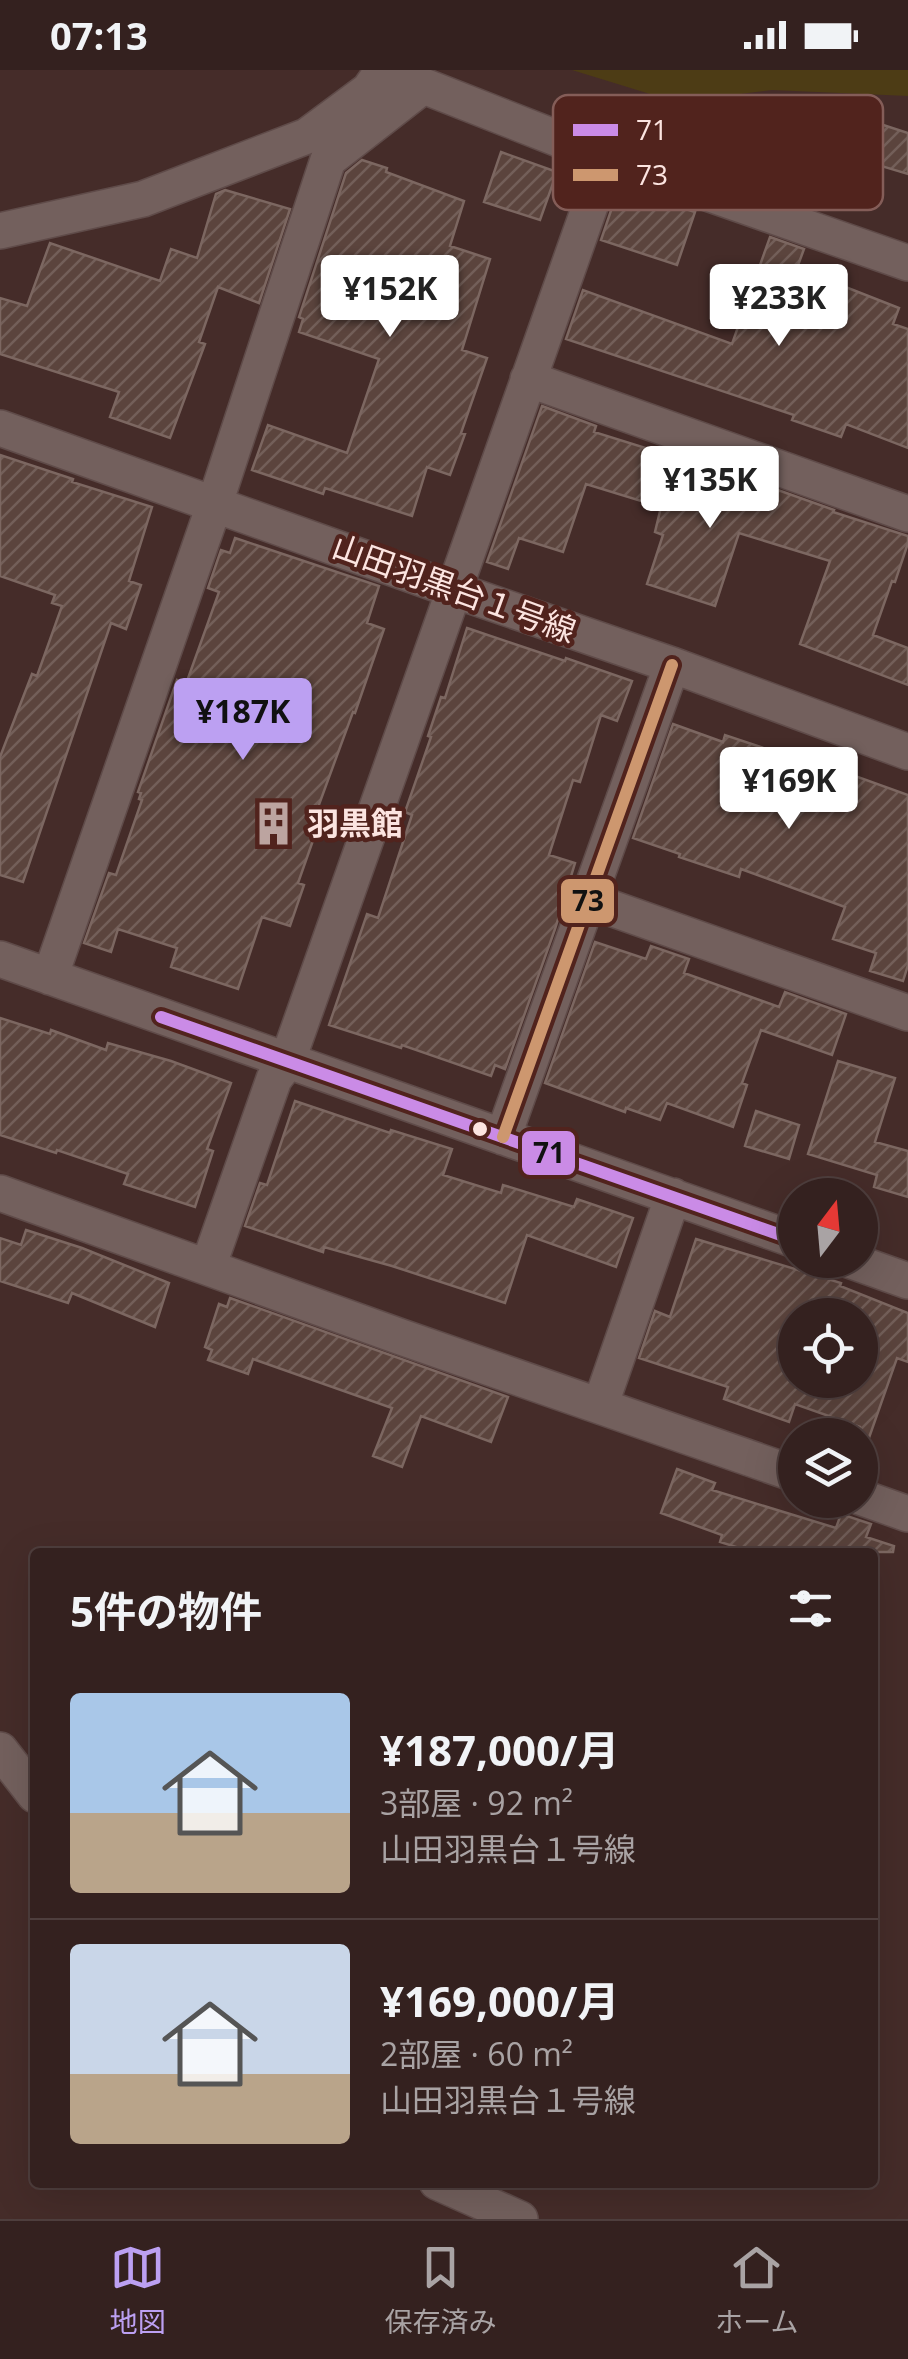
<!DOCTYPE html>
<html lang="ja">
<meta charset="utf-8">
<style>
:root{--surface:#34211f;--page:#3f2e2c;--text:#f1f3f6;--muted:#a9a3a4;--line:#4e3e3d;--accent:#bca0f2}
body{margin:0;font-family:"Open Sans","Noto Sans JP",sans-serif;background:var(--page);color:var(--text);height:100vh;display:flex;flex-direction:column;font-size:38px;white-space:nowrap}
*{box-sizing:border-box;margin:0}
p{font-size:32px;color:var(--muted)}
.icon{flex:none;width:55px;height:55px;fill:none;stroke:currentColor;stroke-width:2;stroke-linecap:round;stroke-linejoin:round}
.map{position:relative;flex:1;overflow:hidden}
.side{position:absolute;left:30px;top:1478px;width:848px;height:640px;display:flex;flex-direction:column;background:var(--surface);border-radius:10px;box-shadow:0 10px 40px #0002,0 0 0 2px var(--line)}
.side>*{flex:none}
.needle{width:65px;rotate:16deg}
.tools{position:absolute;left:778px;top:1108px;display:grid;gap:20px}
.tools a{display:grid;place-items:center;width:100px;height:100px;border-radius:50%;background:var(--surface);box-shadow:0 10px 40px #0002,0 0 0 2px var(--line);font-size:50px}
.price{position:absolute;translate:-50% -85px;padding:0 22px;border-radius:10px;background:#fff;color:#222;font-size:32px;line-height:65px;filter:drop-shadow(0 2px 5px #0008)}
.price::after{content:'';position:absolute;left:50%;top:60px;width:30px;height:22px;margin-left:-15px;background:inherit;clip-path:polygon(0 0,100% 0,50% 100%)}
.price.current{background:var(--accent);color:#111}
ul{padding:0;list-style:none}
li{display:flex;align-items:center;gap:30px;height:250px;padding:0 40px}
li+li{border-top:2px solid var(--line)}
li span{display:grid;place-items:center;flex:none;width:280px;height:200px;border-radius:10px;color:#555}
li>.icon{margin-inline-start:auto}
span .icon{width:120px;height:120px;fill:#fffc;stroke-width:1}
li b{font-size:42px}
h2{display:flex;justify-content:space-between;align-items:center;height:120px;padding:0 40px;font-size:42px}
.status{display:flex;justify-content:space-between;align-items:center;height:70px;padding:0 50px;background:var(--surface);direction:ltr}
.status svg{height:28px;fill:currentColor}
.tab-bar{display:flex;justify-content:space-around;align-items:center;height:140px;border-top:2px solid var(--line);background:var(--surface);font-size:28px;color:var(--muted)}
.tab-bar a{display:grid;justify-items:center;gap:5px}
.tab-bar .current{color:var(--accent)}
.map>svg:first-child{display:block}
.grass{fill:#4d3c15}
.building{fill:url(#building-hatch);stroke:#7c6761;stroke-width:2.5;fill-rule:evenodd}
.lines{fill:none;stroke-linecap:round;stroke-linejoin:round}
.minor-casing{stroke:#5f4b49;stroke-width:38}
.minor{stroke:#73605d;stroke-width:35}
.bus-1-casing{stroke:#51231d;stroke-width:20}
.bus-2-casing{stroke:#51231d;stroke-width:20}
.bus-1{stroke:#ca8be6;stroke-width:12}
.bus-2{stroke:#cd976f;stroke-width:12}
.bus-dot{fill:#fce4e0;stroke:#51231d;stroke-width:4}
.labels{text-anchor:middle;stroke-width:9;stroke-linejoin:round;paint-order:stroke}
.street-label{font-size:32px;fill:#fce4e0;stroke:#51231d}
.poi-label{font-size:32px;font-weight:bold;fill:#fce4e0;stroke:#51231d;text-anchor:start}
.key{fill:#51231d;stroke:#845d58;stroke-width:2.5}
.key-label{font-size:28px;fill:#fce4e0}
.line-badge{stroke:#51231d;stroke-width:4}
.pale-badge-label{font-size:28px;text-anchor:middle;font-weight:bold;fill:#111}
</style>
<div class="status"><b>07:13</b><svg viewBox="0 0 49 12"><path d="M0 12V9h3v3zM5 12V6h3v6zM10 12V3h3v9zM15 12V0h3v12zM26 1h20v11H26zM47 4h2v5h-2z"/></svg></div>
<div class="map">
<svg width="908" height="2149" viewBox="0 0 908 2149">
<defs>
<pattern id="building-hatch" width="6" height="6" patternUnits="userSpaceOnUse" patternTransform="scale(2.5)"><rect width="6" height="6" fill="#5b443d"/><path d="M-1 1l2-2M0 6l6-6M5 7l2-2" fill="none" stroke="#735f59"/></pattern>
</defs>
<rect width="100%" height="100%" fill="#452c29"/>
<path class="grass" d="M 572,0 L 908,0 L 908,26 L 772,20 L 676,32 Z"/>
<path class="building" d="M 871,51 L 908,63 L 908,104 L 858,89 Z
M 501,82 L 557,102 L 540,150 L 484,132 Z
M 362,90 L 387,98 L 386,102 L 464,131 L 450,176 L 490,189 L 462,280 L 487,288 L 461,363 L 465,364 L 450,405 L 427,397 L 412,446 L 325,418 L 323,424 L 252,400 L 268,355 L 347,383 L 379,289 L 299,262 L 303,249 L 299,247 L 346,103 Z
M 619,117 L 695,142 L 677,195 L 601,170 Z
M 225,120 L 290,139 L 259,233 L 218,217 L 199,272 L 205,274 L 170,368 L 110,347 L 119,322 L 0,284 L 0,228 L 27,236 L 50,173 L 160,211 L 171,179 L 197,188 L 216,124 Z
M 770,167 L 804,179 L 797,198 L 899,238 L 893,254 L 908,259 L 908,378 L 846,354 L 841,367 L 792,350 L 794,345 L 566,269 L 583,220 L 732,274 Z
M 542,336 L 596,356 L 594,362 L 687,391 L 688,388 L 834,440 L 833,442 L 908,466 L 908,473 L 895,512 L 892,511 L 873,565 L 908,578 L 908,615 L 800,574 L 830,491 L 739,463 L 715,536 L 647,514 L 663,465 L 655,462 L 661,437 L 586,414 L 563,482 L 519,468 L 508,499 L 487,492 Z
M 0,385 L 73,409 L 72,412 L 152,437 L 129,511 L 141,515 L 126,559 L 111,553 L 23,812 L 0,805 L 0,687 L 32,604 L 37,606 L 62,536 L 52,533 L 55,525 L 0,506 Z
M 235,468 L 379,516 L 367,553 L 384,559 L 355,643 L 353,642 L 317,740 L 323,742 L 298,813 L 304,815 L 290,856 L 262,847 L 238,919 L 171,897 L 177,878 L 118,859 L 111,882 L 84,873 L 109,803 L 116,805 L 142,730 L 139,729 L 141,723 L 138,722 L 177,610 L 186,614 L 219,522 L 208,518 L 221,480 L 230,483 Z
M 467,558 L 565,591 L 566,588 L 632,611 L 617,651 L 601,645 L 580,712 L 573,710 L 549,785 L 575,793 L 555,859 L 505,999 L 495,995 L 491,1006 L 402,975 L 401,978 L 329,955 L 367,844 L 378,848 L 412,745 L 405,742 L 431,667 L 428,666 L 441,627 L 445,628 Z
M 673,654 L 723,672 L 725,665 L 793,688 L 794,684 L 908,725 L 908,895 L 903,911 L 870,901 L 876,883 L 833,869 L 845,837 L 741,799 L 739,807 L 679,787 L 680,784 L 633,768 Z
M 595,872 L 646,889 L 651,876 L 689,889 L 684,903 L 779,937 L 785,922 L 846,944 L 832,985 L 761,960 L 742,1013 L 747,1015 L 733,1057 L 667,1033 L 660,1050 L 626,1038 L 625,1042 L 545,1013 Z
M 0,948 L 50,964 L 51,960 L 106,980 L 108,973 L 171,991 L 231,1013 L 207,1079 L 213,1081 L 195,1137 L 124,1114 L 128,1104 L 57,1080 L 56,1083 L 0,1065 Z
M 838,991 L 895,1008 L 875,1072 L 908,1081 L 908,1127 L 874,1117 L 877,1105 L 808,1084 Z
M 295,1031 L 390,1063 L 391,1060 L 452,1079 L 443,1105 L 501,1123 L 503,1115 L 574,1137 L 577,1129 L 633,1148 L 616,1197 L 527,1165 L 505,1233 L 392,1196 L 324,1177 L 323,1182 L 245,1156 L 260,1113 L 267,1115 Z
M 756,1041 L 799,1055 L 789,1089 L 745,1076 Z
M 26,1160 L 82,1178 L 169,1213 L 155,1257 L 72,1223 L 68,1233 L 0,1211 L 0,1168 L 21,1175 Z
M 696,1169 L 841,1213 L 840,1216 L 908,1243 L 908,1292 L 897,1288 L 864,1382 L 860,1381 L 860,1357 L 795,1334 L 789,1352 L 724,1329 L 728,1317 L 639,1288 L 655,1241 L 670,1247 ZM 795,1245 L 860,1245 L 860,1310 L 795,1310 Z
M 230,1228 L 508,1327 L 491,1372 L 421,1346 L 402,1397 L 373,1386 L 392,1338 L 253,1289 L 248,1304 L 208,1290 L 212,1280 L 205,1277 L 219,1234 L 227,1237 Z
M 677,1399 L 715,1413 L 712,1420 L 836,1458 L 841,1444 L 871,1454 L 866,1467 L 894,1476 L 893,1482 L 752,1482 L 720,1472 L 722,1465 L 661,1443 Z"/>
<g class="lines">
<defs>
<path id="minor" d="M 383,0 L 607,88 L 908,193
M 0,161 L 143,129 L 307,66 L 369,20 L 383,0
M 528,309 L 908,444
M 0,358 L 454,520 L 672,595 L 908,682
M 588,830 L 908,943
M 0,889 L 795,1170
M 50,907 L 215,433 L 328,90 L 423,16
M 503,1067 L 672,595
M 0,1123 L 401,1267 L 795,1404
M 849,1190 L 908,1211
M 208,1197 L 274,1009 L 287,992 L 607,88
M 600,1336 L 673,1126
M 860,1427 L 908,1444
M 0,1680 L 35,1725
M 437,2112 L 520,2149"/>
</defs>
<use href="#minor" class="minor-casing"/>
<use href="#minor" class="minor"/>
<defs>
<path id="bus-1" d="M 161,947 L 795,1170"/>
<path id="bus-2" d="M 503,1067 L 672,595"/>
</defs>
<use href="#bus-1" class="bus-1-casing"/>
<use href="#bus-2" class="bus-2-casing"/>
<use href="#bus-1" class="bus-1"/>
<use href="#bus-2" class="bus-2"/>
</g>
<defs>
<symbol id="building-bare" viewBox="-9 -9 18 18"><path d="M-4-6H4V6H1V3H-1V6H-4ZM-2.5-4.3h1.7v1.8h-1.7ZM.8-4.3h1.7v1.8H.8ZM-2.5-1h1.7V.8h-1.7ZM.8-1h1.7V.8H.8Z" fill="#bca4a0" stroke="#51231d" stroke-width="2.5" paint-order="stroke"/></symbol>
</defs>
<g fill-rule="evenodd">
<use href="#building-bare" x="242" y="722" width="63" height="63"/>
</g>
<circle class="bus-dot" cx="480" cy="1059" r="9"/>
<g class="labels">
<g class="street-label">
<text transform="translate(454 519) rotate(20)" y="11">山田羽黒台１号線</text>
</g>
<g class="poi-label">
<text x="307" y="765">羽黒館</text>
</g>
</g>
<rect x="553" y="25" width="330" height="115" rx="15" class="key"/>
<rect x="573" y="54" width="45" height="12" fill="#ca8be6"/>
<rect x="573" y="99" width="45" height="12" fill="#cd976f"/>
<g class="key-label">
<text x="636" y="70">71</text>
<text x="636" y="115">73</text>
</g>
<g class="line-badge">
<rect x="559" y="807" width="57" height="48" rx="10" fill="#cd976f"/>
<rect x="520" y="1059" width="57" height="48" rx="10" fill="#ca8be6"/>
</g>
<g class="pale-badge-label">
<text x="588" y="841">73</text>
<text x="549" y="1093">71</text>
</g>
</svg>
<div class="tools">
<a><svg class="needle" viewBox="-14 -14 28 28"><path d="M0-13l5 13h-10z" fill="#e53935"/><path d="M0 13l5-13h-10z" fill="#a9a3a4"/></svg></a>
<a><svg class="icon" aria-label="locate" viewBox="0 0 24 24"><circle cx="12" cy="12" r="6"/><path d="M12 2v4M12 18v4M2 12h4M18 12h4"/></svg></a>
<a><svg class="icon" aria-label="layers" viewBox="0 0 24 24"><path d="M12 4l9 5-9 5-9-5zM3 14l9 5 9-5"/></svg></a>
</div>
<b class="price" style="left:390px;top:270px">¥152K</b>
<b class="price" style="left:779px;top:279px">¥233K</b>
<b class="price" style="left:710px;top:461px">¥135K</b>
<b class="price current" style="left:243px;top:693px">¥187K</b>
<b class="price" style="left:789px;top:762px">¥169K</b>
<section class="side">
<h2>5件の物件<svg class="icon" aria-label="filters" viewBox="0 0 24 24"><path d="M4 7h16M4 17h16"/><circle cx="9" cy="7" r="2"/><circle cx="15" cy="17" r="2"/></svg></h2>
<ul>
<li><span style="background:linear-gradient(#a9c7e8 60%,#b9a48a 0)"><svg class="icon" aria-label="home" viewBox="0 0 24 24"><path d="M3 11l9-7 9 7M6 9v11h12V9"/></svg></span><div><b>¥187,000/月</b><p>3部屋 · 92 m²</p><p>山田羽黒台１号線</p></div></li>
<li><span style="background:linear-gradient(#c9d6e8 65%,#b9a48a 0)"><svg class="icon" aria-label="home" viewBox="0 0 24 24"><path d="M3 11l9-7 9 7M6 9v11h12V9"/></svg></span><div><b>¥169,000/月</b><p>2部屋 · 60 m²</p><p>山田羽黒台１号線</p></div></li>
</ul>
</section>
</div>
<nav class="tab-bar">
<a class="current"><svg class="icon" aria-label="map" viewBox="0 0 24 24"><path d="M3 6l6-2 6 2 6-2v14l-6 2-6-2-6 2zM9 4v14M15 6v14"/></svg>地図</a>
<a><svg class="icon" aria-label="saved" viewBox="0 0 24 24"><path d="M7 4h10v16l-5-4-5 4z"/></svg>保存済み</a>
<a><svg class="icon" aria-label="home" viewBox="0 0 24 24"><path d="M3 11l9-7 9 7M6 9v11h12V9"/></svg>ホーム</a>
</nav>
